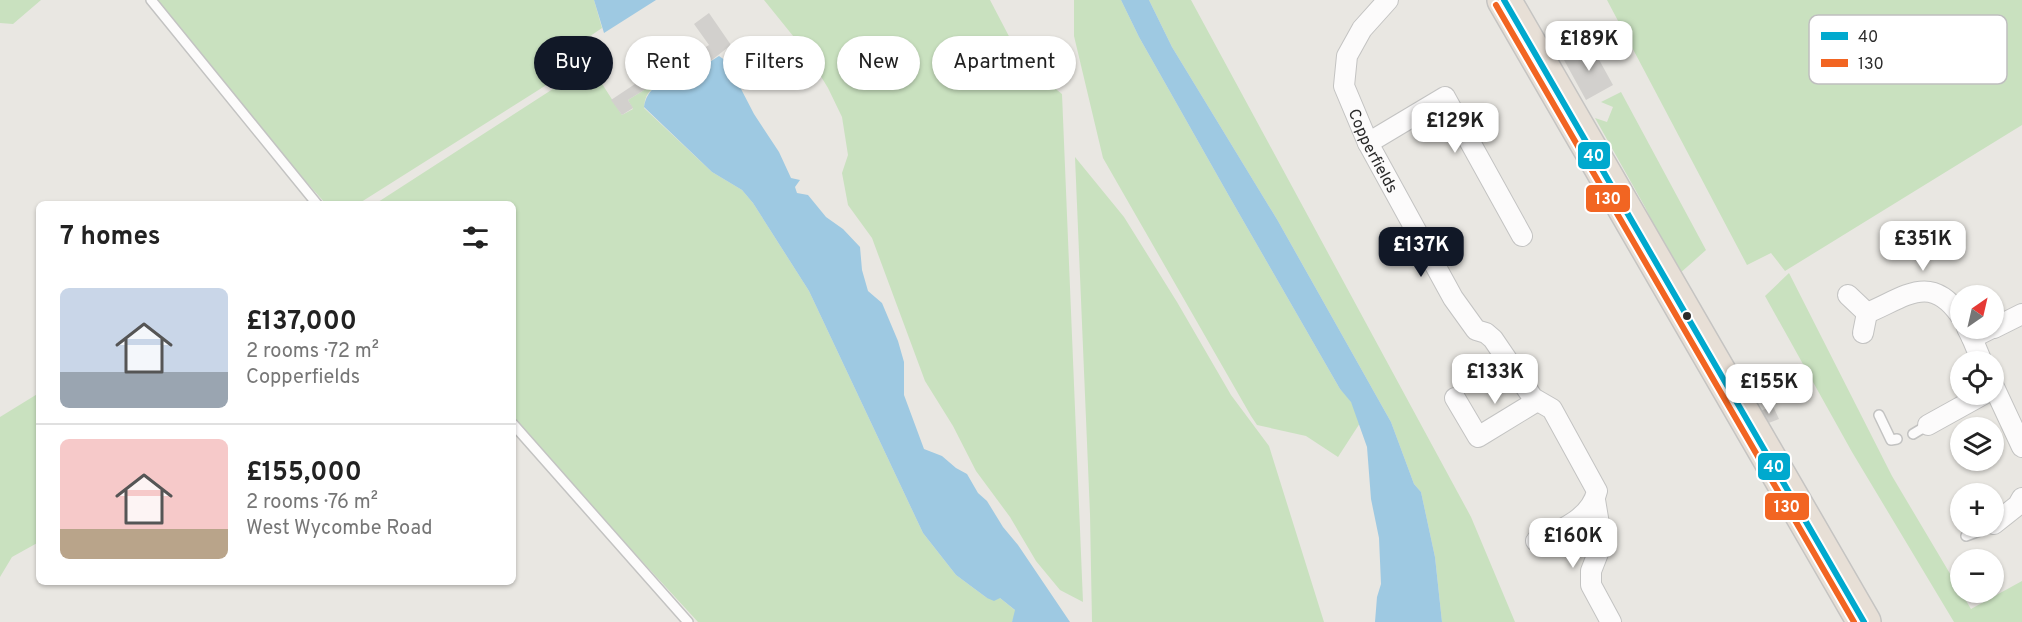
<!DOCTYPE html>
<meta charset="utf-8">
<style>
:root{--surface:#fff;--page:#f2f2f2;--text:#222;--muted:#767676;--line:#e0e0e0;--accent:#111827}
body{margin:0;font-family:Overpass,sans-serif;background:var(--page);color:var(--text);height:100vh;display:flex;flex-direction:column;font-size:22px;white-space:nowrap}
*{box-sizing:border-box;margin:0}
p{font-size:20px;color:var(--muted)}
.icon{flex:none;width:33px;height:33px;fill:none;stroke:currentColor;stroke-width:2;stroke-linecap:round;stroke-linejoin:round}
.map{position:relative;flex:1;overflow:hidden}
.details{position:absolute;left:36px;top:201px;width:480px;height:384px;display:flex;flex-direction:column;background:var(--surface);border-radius:9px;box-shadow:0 2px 4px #0004}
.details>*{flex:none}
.guide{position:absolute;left:534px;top:36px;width:570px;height:54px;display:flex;gap:12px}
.needle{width:39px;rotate:34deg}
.controls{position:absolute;left:1950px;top:285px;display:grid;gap:12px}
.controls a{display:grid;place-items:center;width:54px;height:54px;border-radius:50%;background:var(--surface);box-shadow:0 2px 4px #0004;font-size:30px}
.price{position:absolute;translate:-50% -51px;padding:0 14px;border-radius:12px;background:#fff;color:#222;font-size:20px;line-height:39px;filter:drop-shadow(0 2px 3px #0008)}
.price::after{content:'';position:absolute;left:50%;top:36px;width:18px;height:14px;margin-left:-9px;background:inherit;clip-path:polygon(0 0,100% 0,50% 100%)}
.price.on{background:var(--accent);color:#fff}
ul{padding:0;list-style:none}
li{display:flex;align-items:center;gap:18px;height:150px;padding:0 24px}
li+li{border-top:2px solid var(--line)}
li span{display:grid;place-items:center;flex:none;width:168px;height:120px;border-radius:9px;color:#555}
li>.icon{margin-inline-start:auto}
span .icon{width:72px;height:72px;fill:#fffc;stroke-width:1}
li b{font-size:26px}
h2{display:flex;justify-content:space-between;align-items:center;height:72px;padding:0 24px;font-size:26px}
.chip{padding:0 21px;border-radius:27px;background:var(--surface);box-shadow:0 2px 4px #0004;font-size:21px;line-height:54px}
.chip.on{background:var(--accent);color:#fff}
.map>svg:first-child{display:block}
.green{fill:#c9e1bf}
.water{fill:#9ec9e2}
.building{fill:#d2d0cd}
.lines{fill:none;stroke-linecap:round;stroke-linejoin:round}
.lane-casing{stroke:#c3c3c2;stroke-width:12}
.street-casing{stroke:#c3c3c2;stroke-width:22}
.highway-casing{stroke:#c5c4c2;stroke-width:36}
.lane{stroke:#fcfbfb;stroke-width:9}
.street{stroke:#fcfbfb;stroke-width:20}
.highway{stroke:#e7dfd6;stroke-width:33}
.bus-1-casing{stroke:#fff;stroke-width:10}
.bus-2-casing{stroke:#fff;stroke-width:10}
.bus-1{stroke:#00a9ce;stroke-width:6}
.bus-2{stroke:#f26522;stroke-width:6}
.bus-dot{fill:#2b2b2b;stroke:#fff;stroke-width:2}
.labels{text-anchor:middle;stroke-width:5;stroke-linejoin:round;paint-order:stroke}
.street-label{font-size:16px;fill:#2b2b2b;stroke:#fff}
.key{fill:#fff;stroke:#bfbfbf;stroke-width:1.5}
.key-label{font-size:16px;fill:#2b2b2b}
.line-badge{stroke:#fff;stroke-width:2}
.badge-label{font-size:16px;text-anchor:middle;font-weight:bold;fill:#fff}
</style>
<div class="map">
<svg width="2022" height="622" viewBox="0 0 2022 622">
<rect width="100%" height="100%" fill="#e9e7e2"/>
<path class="green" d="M 0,0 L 41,0 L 13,24 L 0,23 Z
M 156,0 L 594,0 L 602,28 L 577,45 L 586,60 L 358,204 L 326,204 L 261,131 Z
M 764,0 L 990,0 L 1023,63 L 1062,94 L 1083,602 L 1060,590 L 1036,561 L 1010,517 L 976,471 L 953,426 L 925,381 L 872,238 L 848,205 L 842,173 L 848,155 L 842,117 L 828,88 L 806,52 Z
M 1074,0 L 1121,0 L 1139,37 L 1229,196 L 1340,389 L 1351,401 L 1360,423 L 1338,457 L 1306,436 L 1257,425 L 1251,416 L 1103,158 L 1074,36 Z
M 1149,0 L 1191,0 L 1471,517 L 1515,622 L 1442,622 L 1435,557 L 1421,492 L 1414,484 L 1391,422 L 1278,221 L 1172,47 Z
M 1607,0 L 2022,0 L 2022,125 L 1785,271 L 1771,253 L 1747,265 Z
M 590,65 L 622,115 L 633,109 L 628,100 L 652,85 L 654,88 C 646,93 645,99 644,108 L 712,172 L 742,190 L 753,203 L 809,291 L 923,533 L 956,575 L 987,598 L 1000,598 L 1016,611 L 1012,622 L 698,622 L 513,421 L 513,204 L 375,204 Z
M 1621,92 L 1706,250 L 1678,275 L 1645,207 L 1595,118 L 1607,122 L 1613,107 L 1601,102 Z
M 1075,157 L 1124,217 L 1177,302 L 1231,395 L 1269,446 L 1324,622 L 1092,622 L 1090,514 Z
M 1789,273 L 1892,476 L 1971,609 L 2022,581 L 2022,622 L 1954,622 L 1852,452 L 1765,296 Z
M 39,393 L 39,542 L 12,557 L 0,577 L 0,417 Z"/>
<path class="water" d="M 594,0 L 656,0 L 604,33 Z
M 1121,0 L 1149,0 L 1172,47 L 1278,221 L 1391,422 L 1414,484 L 1421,492 L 1435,557 L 1442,622 L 1375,622 L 1377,597 L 1381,584 L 1379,538 L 1371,499 L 1367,447 L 1351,402 L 1340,389 L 1229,196 L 1139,37 Z
M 701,52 L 708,63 L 719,56 L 732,65 L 740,87 L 754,114 L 779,152 L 791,178 L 800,180 L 795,187 L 797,193 L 808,195 L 826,217 L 843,229 L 860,247 L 862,270 L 868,291 L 882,303 L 898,341 L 904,362 L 904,395 L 924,449 L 942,456 L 956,468 L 967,474 L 978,493 L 987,501 L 1003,527 L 1018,545 L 1070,622 L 1012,622 L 1015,610 L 1000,598 L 994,601 L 987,598 L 956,575 L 923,533 L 809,291 L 753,203 L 742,190 L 712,172 L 644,107 C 647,87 662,83 678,72 L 676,68 Z"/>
<path class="building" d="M 709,13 L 731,45 L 708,63 L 701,52 L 692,58 L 691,56 L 709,45 L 694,24 Z
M 1591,45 L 1613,85 L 1586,100 L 1564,60 Z
M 662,47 L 679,72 L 654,88 L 652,85 L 628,100 L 633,108 L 622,115 L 611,100 L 647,76 L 638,62 Z
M 1773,406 L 1779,419 L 1766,424 L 1760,411 Z"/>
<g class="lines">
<defs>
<path id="lane" d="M 151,0 L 317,204
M 1879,415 L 1891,440 L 1897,439
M 513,424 L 688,622
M 1913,434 L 1928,425
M 1966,536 L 1985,529"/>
<g id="street">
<path id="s1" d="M 1388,0 L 1362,29 L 1347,56 L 1344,86 L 1368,143 L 1453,298 L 1476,330 L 1486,333 L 1493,339 L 1533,398 L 1552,409 L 1597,491 C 1591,519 1559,531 1536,541"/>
<path d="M 1368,143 L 1445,97 L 1522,236"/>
<path d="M 1848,295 L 1867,313 L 1863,333"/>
<path d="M 1867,313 C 1904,298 1930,272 1960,315"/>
<path d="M 1967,328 L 1972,338 L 1992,328"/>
<path d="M 1994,328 L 2022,314"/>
<path d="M 1972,338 L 1982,362"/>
<path d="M 1994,387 L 2022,447"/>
<path d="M 1455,398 L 1478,437 L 1537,401"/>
<path d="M 1928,425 L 1984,394"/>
<path d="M 1595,500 L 1601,536 L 1600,548 L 1591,571 L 1591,585 L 1611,622"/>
<path d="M 1994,524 L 2018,505 L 2022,498"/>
</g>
<path id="highway" d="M 1504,0 L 1864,622"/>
</defs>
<use href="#lane" class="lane-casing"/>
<use href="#street" class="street-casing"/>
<use href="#highway" class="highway-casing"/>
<use href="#lane" class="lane"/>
<use href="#street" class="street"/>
<use href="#highway" class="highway"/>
<defs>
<path id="bus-1" d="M 1504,0 L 1864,622"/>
<path id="bus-2" d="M 1496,5 L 1854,622"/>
</defs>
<use href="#bus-1" class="bus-1-casing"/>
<use href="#bus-2" class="bus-2-casing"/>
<use href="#bus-1" class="bus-1"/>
<use href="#bus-2" class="bus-2"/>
</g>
<circle class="bus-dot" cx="1687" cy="316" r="5"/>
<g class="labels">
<g class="street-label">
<text dy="6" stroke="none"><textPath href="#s1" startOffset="171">Copperfields</textPath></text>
</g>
</g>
<rect x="1809" y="15" width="198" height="69" rx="9" class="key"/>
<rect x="1821" y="32" width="27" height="8" fill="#00a9ce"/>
<rect x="1821" y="59" width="27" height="8" fill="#f26522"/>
<g class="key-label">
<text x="1858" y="42">40</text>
<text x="1858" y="69">130</text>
</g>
<g class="line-badge">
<rect x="1577" y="141" width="34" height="29" rx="6" fill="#00a9ce"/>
<rect x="1585" y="184" width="46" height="29" rx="6" fill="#f26522"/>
<rect x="1757" y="452" width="34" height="29" rx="6" fill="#00a9ce"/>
<rect x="1764" y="492" width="46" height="29" rx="6" fill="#f26522"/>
</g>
<g class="badge-label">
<text x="1594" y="161">40</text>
<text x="1608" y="204">130</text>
<text x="1774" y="472">40</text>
<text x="1787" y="512">130</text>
</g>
</svg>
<div class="controls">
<a><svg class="needle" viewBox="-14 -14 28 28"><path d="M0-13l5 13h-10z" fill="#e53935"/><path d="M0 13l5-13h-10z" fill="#767676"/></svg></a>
<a><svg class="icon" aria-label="locate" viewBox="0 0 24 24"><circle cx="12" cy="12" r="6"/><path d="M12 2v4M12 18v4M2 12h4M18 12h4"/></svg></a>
<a><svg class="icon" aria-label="layers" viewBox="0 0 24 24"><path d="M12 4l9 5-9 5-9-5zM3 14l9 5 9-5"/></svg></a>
<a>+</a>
<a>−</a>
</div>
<b class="price" style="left:1589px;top:72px">£189K</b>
<b class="price" style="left:1455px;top:154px">£129K</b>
<b class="price" style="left:1923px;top:272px">£351K</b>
<b class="price on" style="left:1421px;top:278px">£137K</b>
<b class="price" style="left:1495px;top:405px">£133K</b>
<b class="price" style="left:1769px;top:415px">£155K</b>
<b class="price" style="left:1573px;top:569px">£160K</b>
<div class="guide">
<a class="chip on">Buy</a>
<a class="chip">Rent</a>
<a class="chip">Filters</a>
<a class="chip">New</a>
<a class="chip">Apartment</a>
</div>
<section class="details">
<h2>7 homes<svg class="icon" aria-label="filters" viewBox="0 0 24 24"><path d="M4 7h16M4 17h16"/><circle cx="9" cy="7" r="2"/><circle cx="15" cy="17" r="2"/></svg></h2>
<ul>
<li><span style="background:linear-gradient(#c9d6e8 70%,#9aa5b1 0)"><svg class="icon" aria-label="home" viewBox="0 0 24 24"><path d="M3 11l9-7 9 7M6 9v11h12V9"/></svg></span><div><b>£137,000</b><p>2 rooms · 72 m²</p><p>Copperfields</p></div></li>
<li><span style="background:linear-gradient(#f6c9c9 75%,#b9a48a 0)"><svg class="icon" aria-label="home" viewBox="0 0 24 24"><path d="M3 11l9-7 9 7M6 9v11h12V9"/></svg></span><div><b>£155,000</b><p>2 rooms · 76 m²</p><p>West Wycombe Road</p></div></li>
</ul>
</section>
</div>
